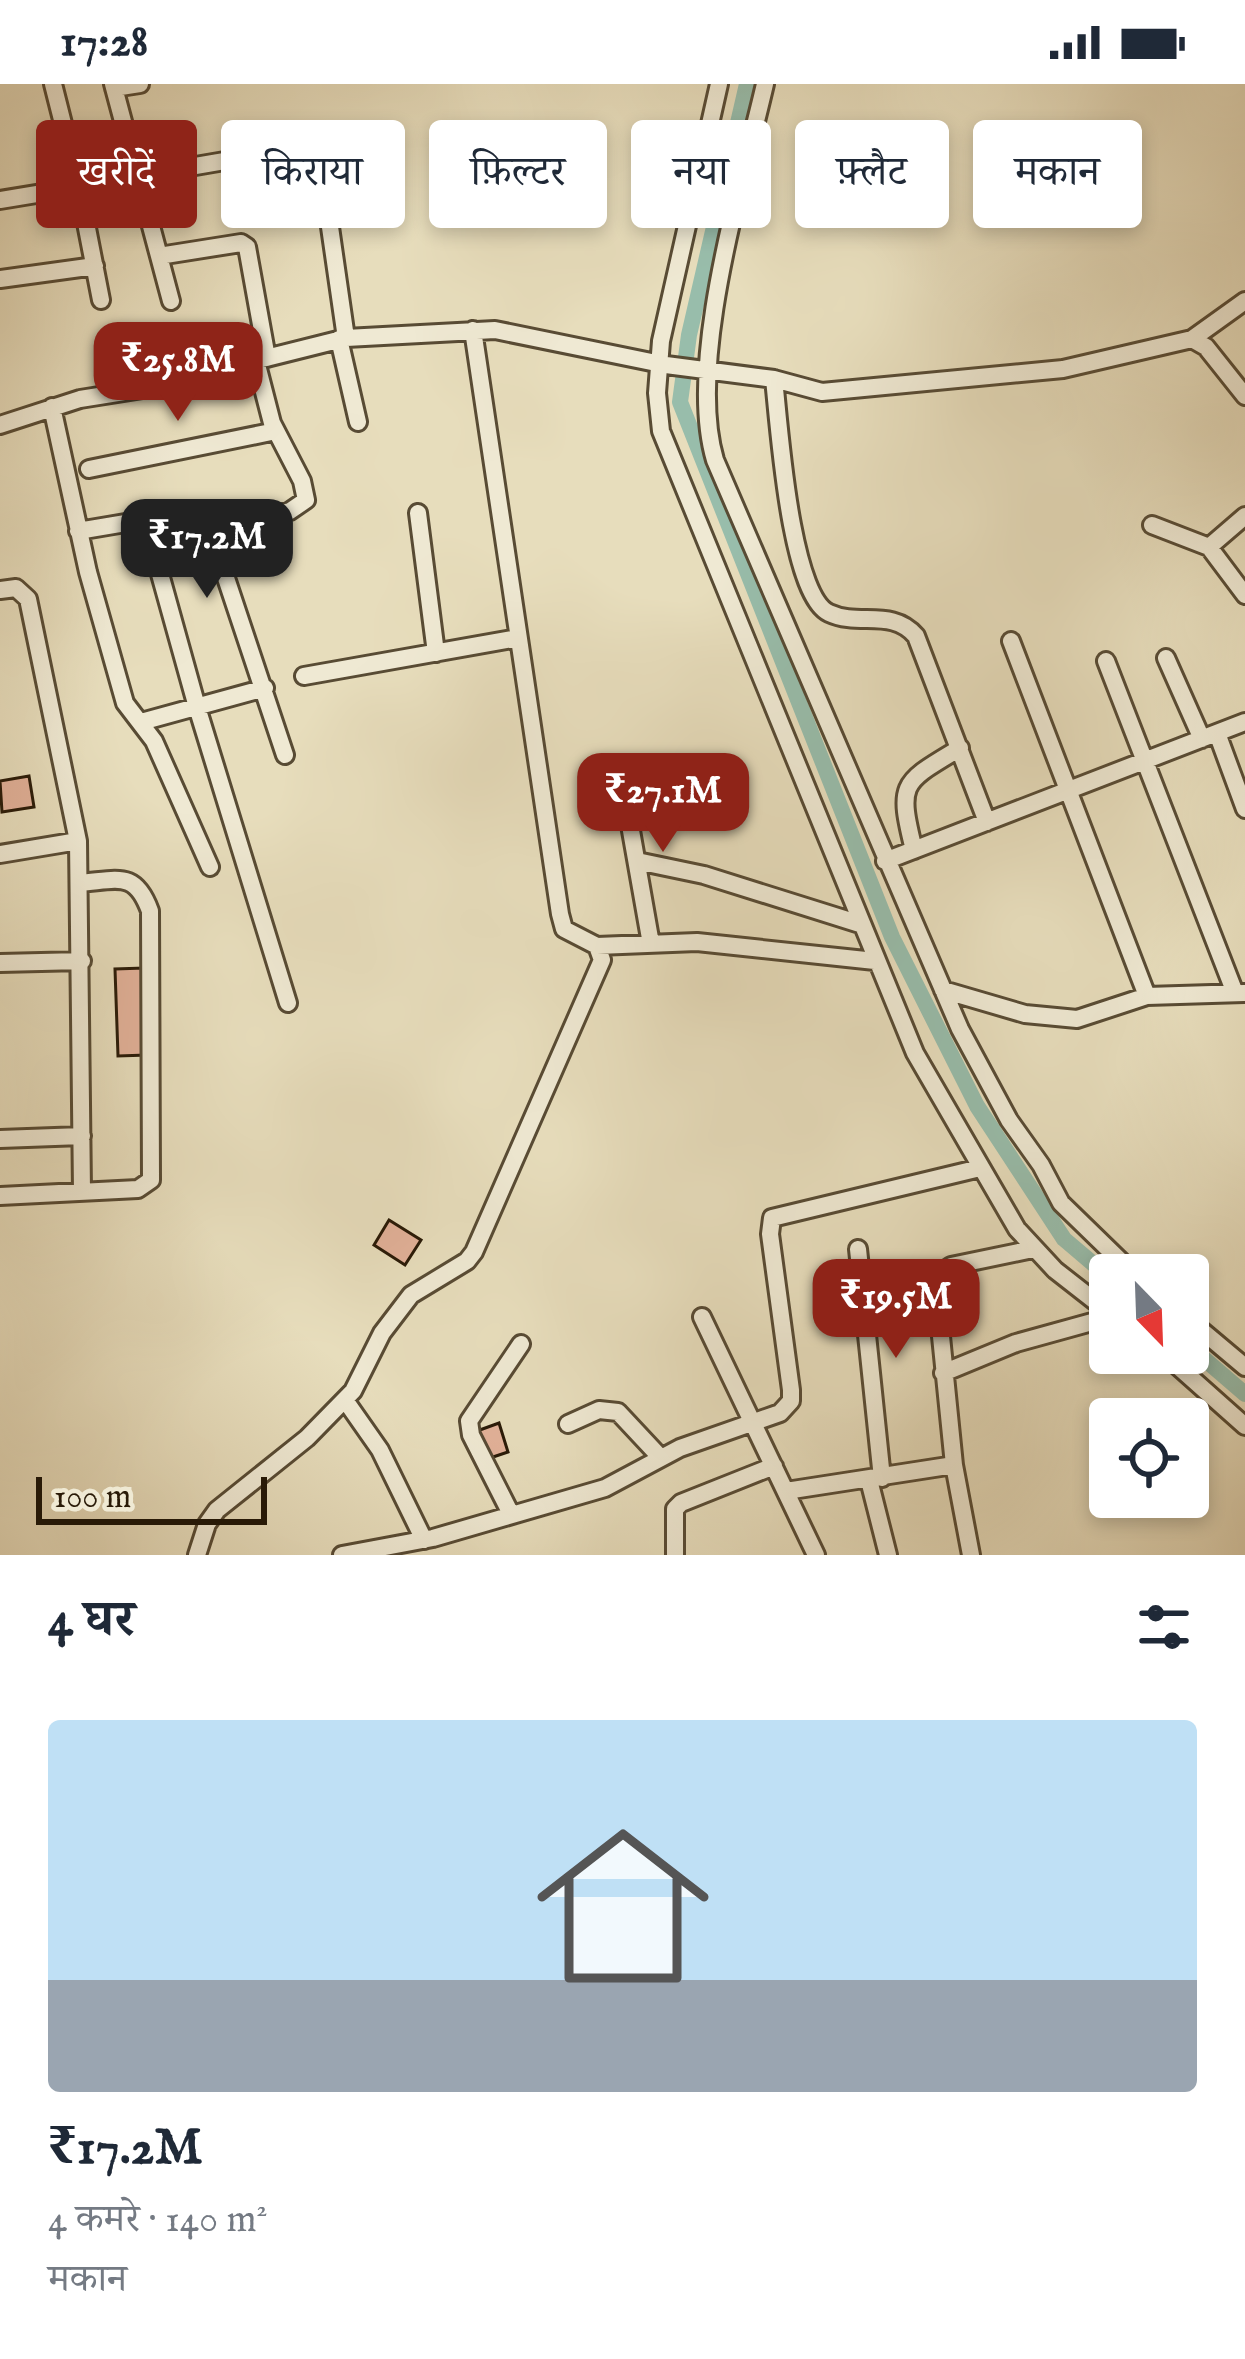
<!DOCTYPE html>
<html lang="hi">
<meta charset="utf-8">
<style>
:root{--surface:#fff;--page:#f6f6f7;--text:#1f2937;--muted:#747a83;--line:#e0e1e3;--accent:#8f2418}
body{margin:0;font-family:"IM FELL English","Noto Serif Devanagari",serif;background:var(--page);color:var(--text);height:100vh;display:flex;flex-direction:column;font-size:45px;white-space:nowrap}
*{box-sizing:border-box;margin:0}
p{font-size:39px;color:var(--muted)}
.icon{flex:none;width:66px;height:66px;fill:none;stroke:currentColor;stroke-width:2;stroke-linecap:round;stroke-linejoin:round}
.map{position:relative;height:1471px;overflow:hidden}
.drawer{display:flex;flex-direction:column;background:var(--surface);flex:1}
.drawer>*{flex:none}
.banner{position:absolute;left:36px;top:36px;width:1173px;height:108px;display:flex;gap:24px}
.needle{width:78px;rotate:157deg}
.fabs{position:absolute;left:1089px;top:1170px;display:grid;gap:24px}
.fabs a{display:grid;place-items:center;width:120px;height:120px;border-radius:12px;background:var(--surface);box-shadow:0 6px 18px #0003;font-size:60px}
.scale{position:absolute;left:36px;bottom:30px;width:231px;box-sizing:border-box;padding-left:12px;border:6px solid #291a07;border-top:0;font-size:33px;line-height:42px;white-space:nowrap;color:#291a07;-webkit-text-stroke:9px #efe9d3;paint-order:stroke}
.price{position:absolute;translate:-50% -102px;padding:0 27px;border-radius:24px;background:var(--accent);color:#fff;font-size:39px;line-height:78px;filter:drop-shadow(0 3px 6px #0008)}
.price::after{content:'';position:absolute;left:50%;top:72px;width:36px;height:27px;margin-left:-18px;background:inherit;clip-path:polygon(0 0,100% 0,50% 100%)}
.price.current{background:#222;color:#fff}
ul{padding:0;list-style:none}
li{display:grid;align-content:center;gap:24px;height:636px;padding:0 48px}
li+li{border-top:3px solid var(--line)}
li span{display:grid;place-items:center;height:372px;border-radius:12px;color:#555}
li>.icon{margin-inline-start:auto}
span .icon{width:216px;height:216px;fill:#fffc;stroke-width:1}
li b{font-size:51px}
h2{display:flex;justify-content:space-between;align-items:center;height:144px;padding:0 48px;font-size:51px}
.tag{padding:0 42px;border-radius:12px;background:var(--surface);box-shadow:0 6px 18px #0003;font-size:42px;line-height:108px}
.tag.current{background:var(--accent);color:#fff}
.status{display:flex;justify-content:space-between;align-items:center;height:84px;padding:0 60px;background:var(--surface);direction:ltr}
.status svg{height:33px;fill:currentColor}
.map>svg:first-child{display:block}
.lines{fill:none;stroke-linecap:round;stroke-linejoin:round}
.canal{stroke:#98bdab;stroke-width:16}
.building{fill:#e2b199;stroke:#291a07;stroke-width:3}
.street-casing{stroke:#584b34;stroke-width:22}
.street{stroke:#efe9d3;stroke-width:16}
</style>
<div class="status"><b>17:28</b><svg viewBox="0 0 49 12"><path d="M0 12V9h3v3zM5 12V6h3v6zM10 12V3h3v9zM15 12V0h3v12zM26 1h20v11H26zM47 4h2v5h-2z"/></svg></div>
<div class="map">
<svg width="1245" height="1471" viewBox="0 0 1245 1471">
<rect width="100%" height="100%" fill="#e7ddbc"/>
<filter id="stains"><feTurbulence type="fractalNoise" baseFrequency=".00167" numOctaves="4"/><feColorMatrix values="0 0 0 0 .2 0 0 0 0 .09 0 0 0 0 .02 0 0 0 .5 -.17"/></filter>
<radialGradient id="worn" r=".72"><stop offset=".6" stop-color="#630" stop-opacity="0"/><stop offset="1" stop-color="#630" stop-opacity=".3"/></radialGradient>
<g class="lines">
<path class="canal" d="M 747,0 L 689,251 L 680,318 L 892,853 L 977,1022 L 1064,1155 L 1110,1194
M 1188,1261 L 1245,1310"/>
</g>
<path class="building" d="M 29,692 L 34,723 L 2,728 L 0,697 Z
M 144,884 L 147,971 L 118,972 L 115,885 Z
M 389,1136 L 421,1156 L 405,1181 L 374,1161 Z
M 499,1339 L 508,1368 L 487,1375 L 477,1347 Z"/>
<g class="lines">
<defs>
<path id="street" d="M 53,0 L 79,103 L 101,216
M 113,0 L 171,217
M 719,0 L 661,257 L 657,309 L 661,347 L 915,969 L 1017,1145 L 1055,1186 L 1110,1229
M 765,0 C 742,100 686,279 715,376 L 960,945 L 1009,1036 L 1041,1081 L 1061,1119 L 1135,1191
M 114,4 L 140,0
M 137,92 L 248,73
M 0,116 L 79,103
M 330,143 L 346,254
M 159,172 L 241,159 L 247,163 L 267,274
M 0,195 L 95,182
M 339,255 L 358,338
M 1192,255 L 1245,217
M 774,295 C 779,340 790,511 829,529 C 859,543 892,524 916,552 L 987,738
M 52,323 L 88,488 L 125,619 L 154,657 L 210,783
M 0,341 L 80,315 L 143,305 L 346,254 L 495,246 L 666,281 L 774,295 L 822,308 L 1063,285 L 1192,255 L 1206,263 L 1245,312
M 89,385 L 276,347
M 418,429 L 436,569
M 145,436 L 197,623 L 288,919
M 251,438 L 290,427 L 306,416 L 302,397 L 272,339 L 256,277
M 1152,441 L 1209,463 L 1245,511
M 78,447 L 185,429 L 198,429 L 206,434 L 285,671
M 1209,463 L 1245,432
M 0,506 L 16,504 L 28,515 L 78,757 L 82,1107
M 1011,557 L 1147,912
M 1166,574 L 1202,655
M 1106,577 L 1235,909
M 304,592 L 518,554
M 141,638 L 265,604
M 1217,649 L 1245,725
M 914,766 C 897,698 902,699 960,664
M 0,770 L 78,757
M 637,777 L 704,791 L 860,840
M 885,777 L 1245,638
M 651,860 L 627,724 L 628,707 L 706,712
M 597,862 L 697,858 L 875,877
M 0,879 L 82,877
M 943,906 L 1025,930 L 1077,935 L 1147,912 L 1244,909
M 0,1055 L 82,1052
M 0,1112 L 138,1105 L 151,1096 L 150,827 C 135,786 118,796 80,799
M 858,1165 L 882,1394
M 702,1233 L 816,1471
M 1188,1235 L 1245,1283
M 1163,1269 L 1245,1342
M 943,1289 L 1016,1259 L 1110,1233
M 345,1316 L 380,1366 L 424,1456
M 568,1340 L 599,1326 L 618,1328 L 661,1374
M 869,1396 L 888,1471
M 786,1407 L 954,1381
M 511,1430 L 471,1351 L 469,1337 L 521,1260
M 197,1471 L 207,1440 L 217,1426 L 307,1354 L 353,1307 L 382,1249 L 411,1211 L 467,1177 L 474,1168 L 602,876 L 597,862 L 564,845 L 560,830 L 473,246
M 342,1471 L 433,1454 L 605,1404 L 680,1364 L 780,1329 L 791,1317 L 791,1306 L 770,1150 L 772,1134 L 980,1084
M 675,1471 L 675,1425 L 681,1419 L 774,1382
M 971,1471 L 954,1381 L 935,1193 L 951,1182 L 1033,1165"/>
</defs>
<use href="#street" class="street-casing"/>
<use href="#street" class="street"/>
</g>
<rect width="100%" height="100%" filter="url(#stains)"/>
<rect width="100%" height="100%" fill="url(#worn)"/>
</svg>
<div class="fabs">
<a><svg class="needle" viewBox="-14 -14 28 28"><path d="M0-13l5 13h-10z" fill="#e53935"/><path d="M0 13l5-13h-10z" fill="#747a83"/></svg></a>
<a><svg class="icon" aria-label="locate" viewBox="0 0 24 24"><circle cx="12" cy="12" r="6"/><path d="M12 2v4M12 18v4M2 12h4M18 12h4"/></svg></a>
</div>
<div class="scale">100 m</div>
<b class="price" style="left:178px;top:340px">₹25.8M</b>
<b class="price current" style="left:207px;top:517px">₹17.2M</b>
<b class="price" style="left:663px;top:771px">₹27.1M</b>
<b class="price" style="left:896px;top:1277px">₹19.5M</b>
<div class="banner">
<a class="tag current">खरीदें</a>
<a class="tag">किराया</a>
<a class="tag">फ़िल्टर</a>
<a class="tag">नया</a>
<a class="tag">फ़्लैट</a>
<a class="tag">मकान</a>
</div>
</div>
<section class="drawer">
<h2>4 घर<svg class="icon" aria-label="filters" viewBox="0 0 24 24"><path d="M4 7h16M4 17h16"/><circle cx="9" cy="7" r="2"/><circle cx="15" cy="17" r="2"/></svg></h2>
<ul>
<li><span style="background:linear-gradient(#bfe0f5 70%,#9aa5b1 0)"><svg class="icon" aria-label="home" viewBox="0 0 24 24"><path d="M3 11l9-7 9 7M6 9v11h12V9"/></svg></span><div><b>₹17.2M</b><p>4 कमरे · 140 m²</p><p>मकान</p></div></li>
</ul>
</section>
